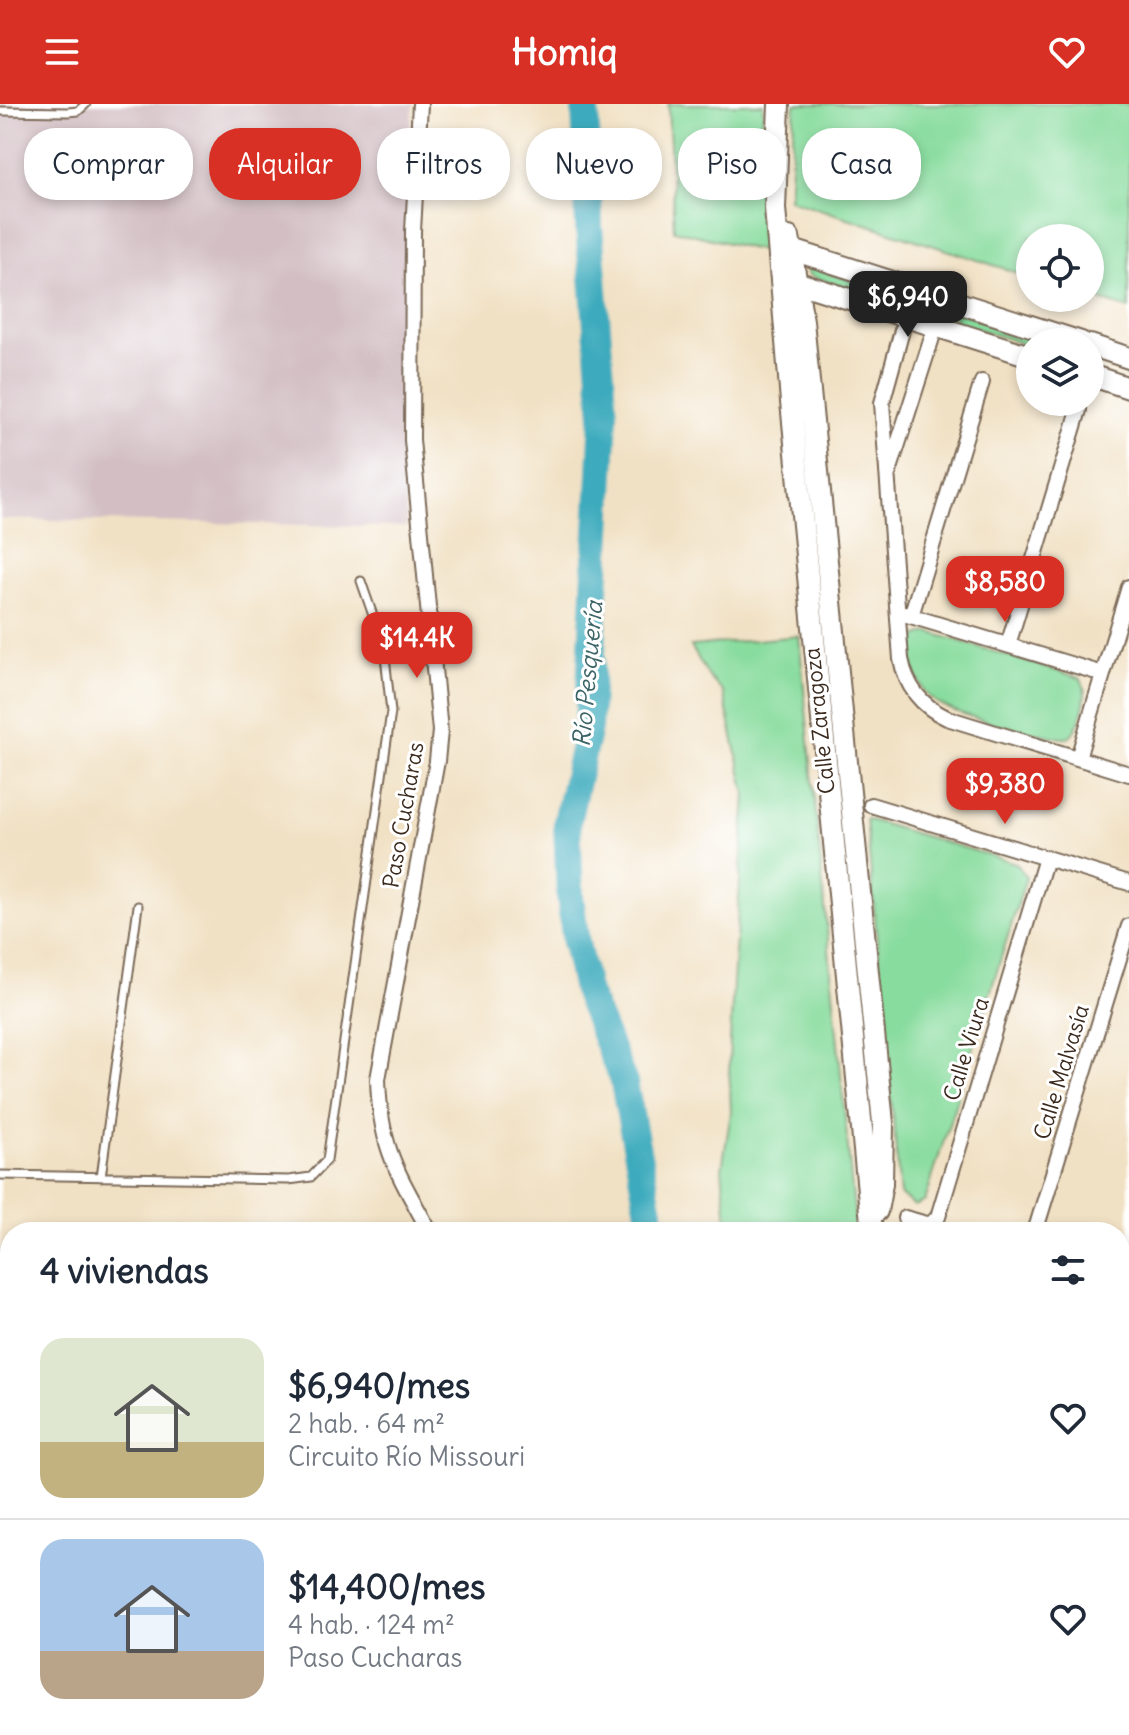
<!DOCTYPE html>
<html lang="es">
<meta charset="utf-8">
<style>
:root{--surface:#fff;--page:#f2f2f3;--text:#1f2937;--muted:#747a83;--line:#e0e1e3;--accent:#d93025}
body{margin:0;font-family:Delius,sans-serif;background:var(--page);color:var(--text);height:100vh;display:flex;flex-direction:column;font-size:30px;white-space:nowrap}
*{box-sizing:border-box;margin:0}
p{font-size:26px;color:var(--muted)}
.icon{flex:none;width:44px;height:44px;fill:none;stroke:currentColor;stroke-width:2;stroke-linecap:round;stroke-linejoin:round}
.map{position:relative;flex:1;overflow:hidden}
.side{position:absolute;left:0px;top:1118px;width:1130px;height:514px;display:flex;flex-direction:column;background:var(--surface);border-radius:32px 32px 0 0;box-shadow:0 4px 12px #0003}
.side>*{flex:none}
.guide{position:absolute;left:24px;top:24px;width:1082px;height:72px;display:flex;gap:16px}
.fabs{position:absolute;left:1016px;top:120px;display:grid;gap:16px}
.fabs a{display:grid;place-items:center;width:88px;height:88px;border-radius:50%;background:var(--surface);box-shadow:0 4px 12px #0003;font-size:40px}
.price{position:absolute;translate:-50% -68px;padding:0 18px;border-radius:16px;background:var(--accent);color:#fff;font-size:26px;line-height:52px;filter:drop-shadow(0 2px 4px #0008)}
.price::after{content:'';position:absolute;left:50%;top:48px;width:24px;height:18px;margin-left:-12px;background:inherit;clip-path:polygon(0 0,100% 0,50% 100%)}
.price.selected{background:#222;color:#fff}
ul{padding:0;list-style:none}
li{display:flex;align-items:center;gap:24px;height:200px;padding:0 40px}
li+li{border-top:2px solid var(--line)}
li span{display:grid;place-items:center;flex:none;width:224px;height:160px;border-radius:24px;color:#555}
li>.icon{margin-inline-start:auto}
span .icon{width:96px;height:96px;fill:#fffc;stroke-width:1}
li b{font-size:34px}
h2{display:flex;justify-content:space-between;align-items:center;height:96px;padding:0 40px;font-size:34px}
.tag{padding:0 28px;border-radius:32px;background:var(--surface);box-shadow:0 4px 12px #0003;font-size:28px;line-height:72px}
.tag.selected{background:var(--accent);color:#fff}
header{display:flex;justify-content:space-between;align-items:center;height:104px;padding:0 40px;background:var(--accent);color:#fff;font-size:36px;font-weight:700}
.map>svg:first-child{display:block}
.industrial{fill:#d2bec3}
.green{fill:#88dc9e;stroke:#62835e;stroke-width:2}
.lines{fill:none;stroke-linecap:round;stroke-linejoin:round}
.river{stroke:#3eabbd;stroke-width:28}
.building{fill:#df937f}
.lane-casing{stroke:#7b6a58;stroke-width:11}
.street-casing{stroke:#7b6a58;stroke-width:18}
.secondary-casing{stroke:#7b6a58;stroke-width:24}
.primary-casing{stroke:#7b6a58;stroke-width:26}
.lane{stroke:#fff;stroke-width:7}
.street{stroke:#fff;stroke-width:14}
.secondary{stroke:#fff;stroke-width:20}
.primary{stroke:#fff;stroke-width:22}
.labels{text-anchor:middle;stroke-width:6;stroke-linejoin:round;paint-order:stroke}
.street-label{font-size:22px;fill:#3b2a1e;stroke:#fff}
.water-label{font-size:24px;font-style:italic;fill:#3c6466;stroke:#fff}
</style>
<header><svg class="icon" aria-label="menu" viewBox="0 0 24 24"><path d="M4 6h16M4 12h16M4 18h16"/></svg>Homiq<svg class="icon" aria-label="heart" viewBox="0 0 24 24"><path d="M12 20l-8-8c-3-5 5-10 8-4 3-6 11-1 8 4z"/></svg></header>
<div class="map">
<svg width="1129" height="1631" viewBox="0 0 1129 1631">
<rect width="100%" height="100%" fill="#fff"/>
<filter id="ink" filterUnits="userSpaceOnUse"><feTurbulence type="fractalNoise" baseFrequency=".0125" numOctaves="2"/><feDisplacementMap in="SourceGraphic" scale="16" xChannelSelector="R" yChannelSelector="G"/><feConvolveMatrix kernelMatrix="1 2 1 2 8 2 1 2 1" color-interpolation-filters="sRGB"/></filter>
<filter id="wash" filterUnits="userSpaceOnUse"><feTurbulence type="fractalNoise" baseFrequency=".006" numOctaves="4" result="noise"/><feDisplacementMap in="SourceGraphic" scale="32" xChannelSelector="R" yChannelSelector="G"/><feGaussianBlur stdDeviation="1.8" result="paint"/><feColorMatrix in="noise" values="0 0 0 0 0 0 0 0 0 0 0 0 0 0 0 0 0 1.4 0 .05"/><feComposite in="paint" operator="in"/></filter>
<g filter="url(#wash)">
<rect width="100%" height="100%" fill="#f1e1c4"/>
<path class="industrial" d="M 0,0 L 413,0 L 408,43 L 406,423 L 0,415 Z"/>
<path class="green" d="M 668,0 L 763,0 L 761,60 L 766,148 L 674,126 Z
M 795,0 L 1129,0 L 1129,205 L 1090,193 L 1090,134 L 1030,134 L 1030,173 L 789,95 Z
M 809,163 L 896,190 L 897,194 L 893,198 L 810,172 L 807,167 Z
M 957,208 L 1050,238 L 1030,238 L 1030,242 L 956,218 L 953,211 Z
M 929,528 L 1080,574 C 1091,588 1081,623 1068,634 L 1061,634 C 1031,628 952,613 931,594 C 922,586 916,573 914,562 C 912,551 912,541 918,532 Z
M 799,532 L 856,1128 L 728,1128 L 722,1065 L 731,1008 L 729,959 L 733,879 L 746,690 L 723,588 L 709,573 L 691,542 Z
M 866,715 L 1016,759 L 1026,774 L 925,1097 L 915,1102 L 900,1091 Z
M 1120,1199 L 1129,1201 L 1129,1621 L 1094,1631 L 937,1631 L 933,1622 L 1120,1622 Z
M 746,1622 L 904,1622 L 904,1631 L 746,1631 Z"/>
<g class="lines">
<path class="river" d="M 585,0 L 589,123 L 604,311 L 588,624 L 567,718 L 570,792 L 576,839 L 586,886 L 624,979 L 653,1128
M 658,1622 L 661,1631"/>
</g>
<g id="blocks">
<path class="building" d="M 0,1357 L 10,1358 L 10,1493 L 0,1492 Z"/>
</g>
</g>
<g filter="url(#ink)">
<use href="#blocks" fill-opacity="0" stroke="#7b6a58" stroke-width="2"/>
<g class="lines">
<defs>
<path id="lane" d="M 0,7 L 68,8 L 78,7 L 86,0
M 0,1071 L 289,1076 L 311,1073 L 327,1056 L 391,608 L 384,543 L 361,477
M 101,1073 L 138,802"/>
<path id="street" d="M 420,0 L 413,127 L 412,336 L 440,627 L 437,657 L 378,975 C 380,1045 398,1069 430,1128
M 906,212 L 882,299 L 901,555 C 906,582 921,602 947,614 L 1129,670
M 889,368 L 936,221
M 904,510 L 1103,570
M 911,512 L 982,278
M 1008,541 L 1079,306
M 1078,654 L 1129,483
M 871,701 L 1129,779
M 905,1114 L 930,1121 L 938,1113 L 1046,754
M 1035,1128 L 1129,822
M 1120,1179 L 1129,1166
M 0,1304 L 10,1305
M 484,1622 L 484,1631"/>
<path id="secondary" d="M 779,0 L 775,104 L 791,298 L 872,1128
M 789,133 L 803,217 L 883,1019 L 882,1080 L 877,1107
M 783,143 L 1081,238
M 786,175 L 1030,252
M 1090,241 L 1129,254
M 1090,271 L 1129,284"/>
<path id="primary" d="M 918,1631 L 921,1631"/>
</defs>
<use href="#lane" class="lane-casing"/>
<use href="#street" class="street-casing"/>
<use href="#secondary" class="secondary-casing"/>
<use href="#primary" class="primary-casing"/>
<use href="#lane" class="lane"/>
<use href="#street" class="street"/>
<use href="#secondary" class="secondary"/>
<use href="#primary" class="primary"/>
</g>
</g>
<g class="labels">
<g class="street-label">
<text transform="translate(819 617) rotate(-96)" y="8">Calle Zaragoza</text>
<text transform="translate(403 711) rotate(-80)" y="8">Paso Cucharas</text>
<text transform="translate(966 945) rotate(-73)" y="8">Calle Viura</text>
<text transform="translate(1061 968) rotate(-73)" y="8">Calle Malvasía</text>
</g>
<g class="water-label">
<text transform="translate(588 570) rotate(-85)" y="8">Río Pesquería</text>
</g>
</g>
</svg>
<div class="fabs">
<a><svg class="icon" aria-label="locate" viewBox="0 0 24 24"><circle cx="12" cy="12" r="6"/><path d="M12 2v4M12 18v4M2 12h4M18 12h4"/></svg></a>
<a><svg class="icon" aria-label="layers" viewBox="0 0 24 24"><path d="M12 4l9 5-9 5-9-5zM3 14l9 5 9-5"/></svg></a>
</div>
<b class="price selected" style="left:908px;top:235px">$6,940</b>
<b class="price" style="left:1005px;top:520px">$8,580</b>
<b class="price" style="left:417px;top:576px">$14.4K</b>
<b class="price" style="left:1005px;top:722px">$9,380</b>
<div class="guide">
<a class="tag">Comprar</a>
<a class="tag selected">Alquilar</a>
<a class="tag">Filtros</a>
<a class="tag">Nuevo</a>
<a class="tag">Piso</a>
<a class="tag">Casa</a>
</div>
<section class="side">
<h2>4 viviendas<svg class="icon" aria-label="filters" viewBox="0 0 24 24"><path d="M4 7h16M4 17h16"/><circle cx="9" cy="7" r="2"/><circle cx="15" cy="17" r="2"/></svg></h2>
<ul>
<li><span style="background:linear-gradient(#dfe7d0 65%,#c2b280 0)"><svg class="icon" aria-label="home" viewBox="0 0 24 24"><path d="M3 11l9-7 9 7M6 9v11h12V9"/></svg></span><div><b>$6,940/mes</b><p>2 hab. · 64 m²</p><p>Circuito Río Missouri</p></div><svg class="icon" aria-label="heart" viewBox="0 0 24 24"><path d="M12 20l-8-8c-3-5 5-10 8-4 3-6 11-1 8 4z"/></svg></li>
<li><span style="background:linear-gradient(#a9c7e8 70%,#b9a48a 0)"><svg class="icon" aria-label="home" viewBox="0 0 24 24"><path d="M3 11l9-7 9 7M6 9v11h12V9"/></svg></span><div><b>$14,400/mes</b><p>4 hab. · 124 m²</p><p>Paso Cucharas</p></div><svg class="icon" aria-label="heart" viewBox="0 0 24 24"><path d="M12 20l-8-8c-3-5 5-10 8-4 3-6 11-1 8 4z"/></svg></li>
</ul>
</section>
</div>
